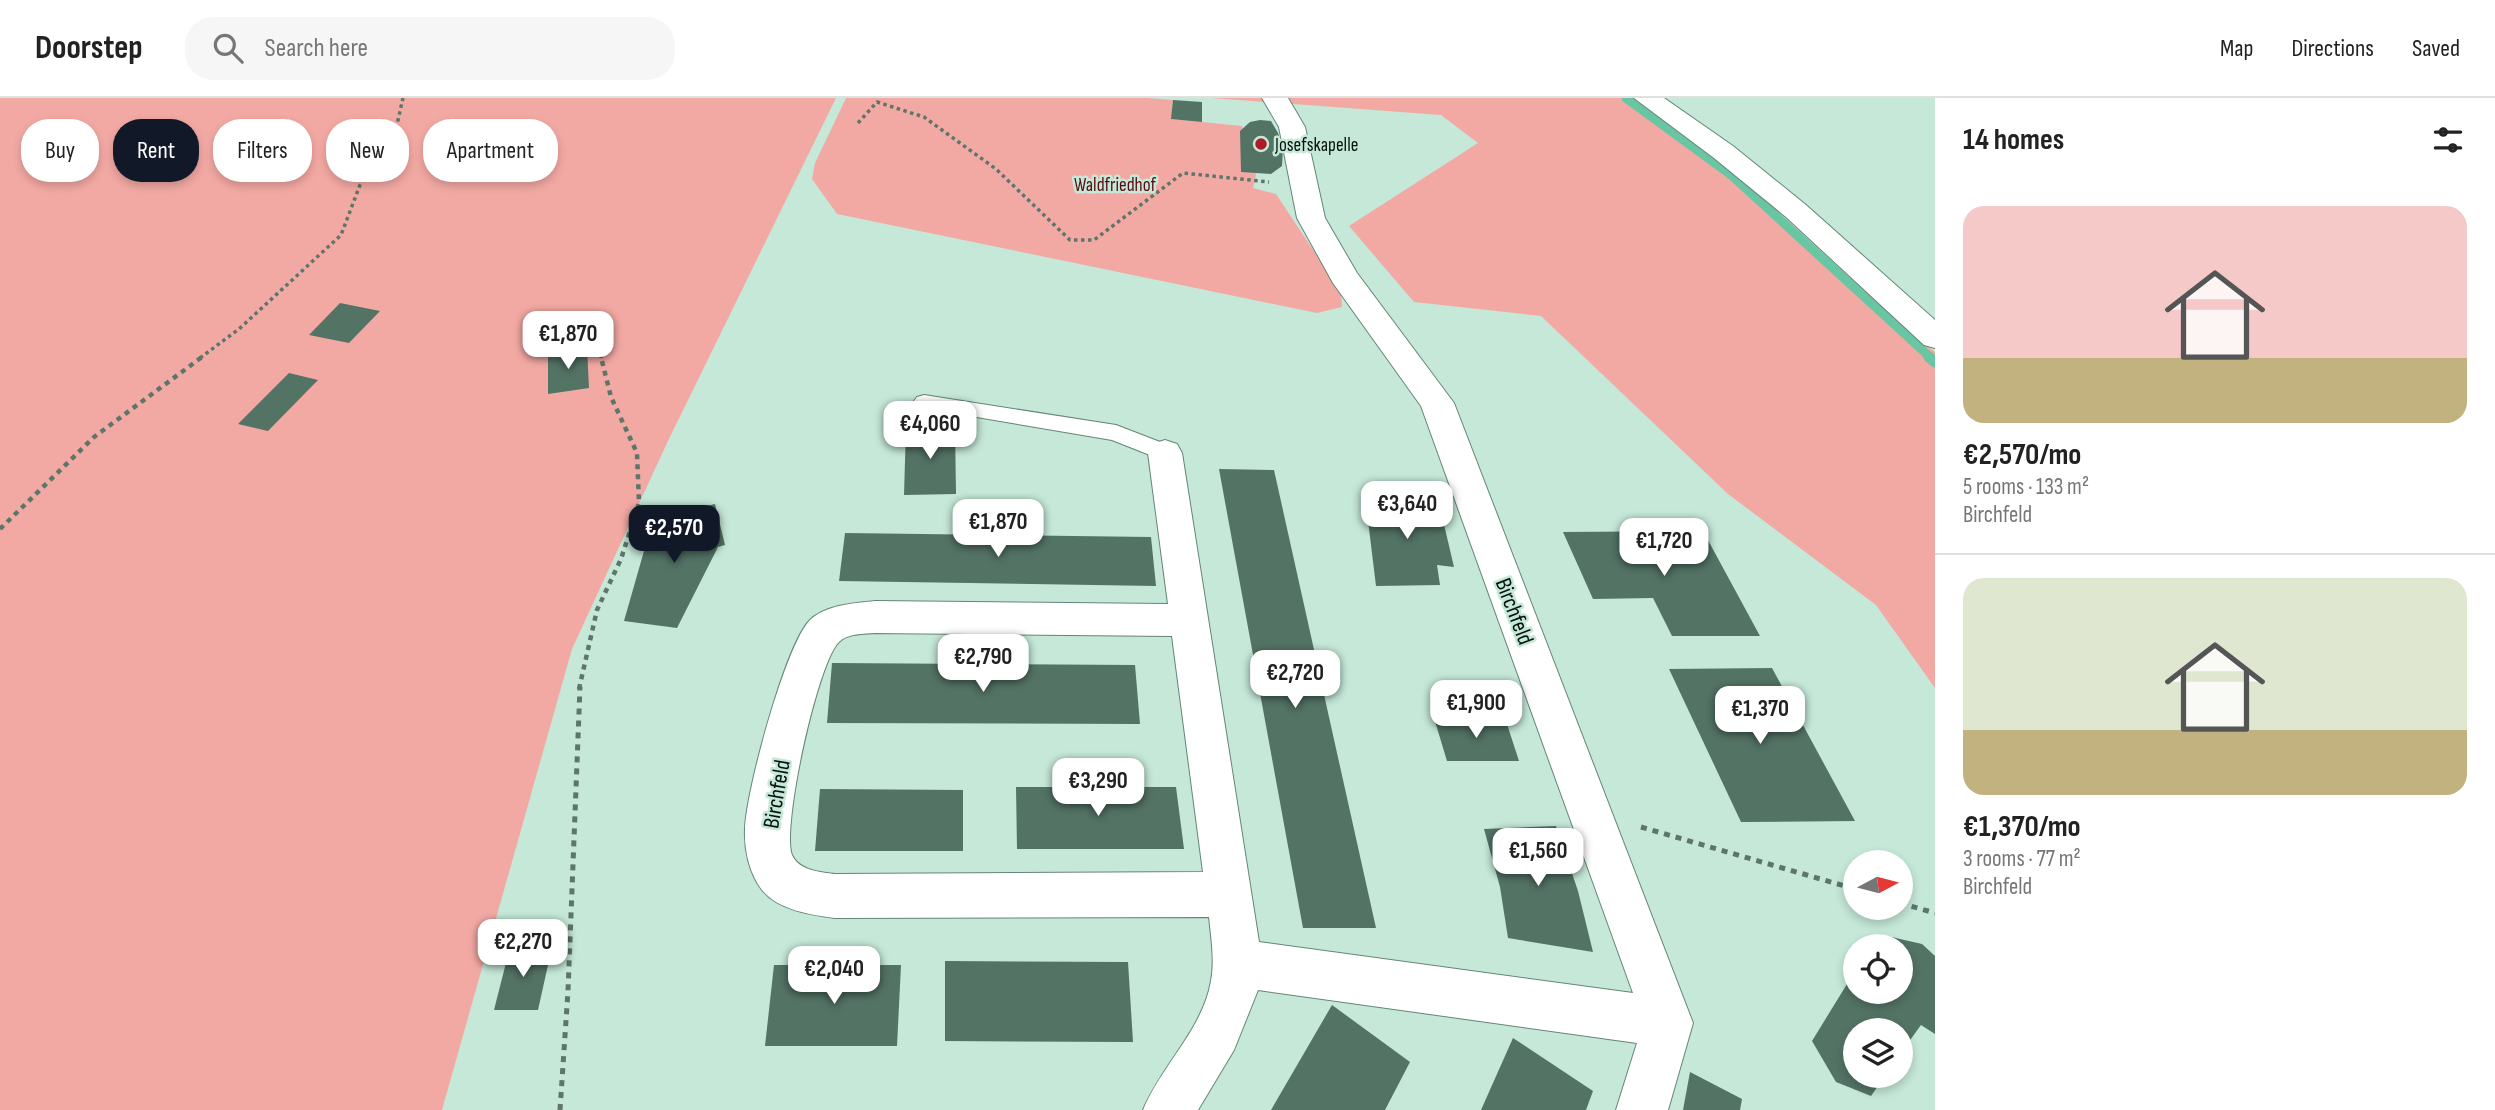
<!DOCTYPE html>
<meta charset="utf-8">
<style>
:root{--surface:#fff;--page:#f6f6f6;--text:#222;--muted:#767676;--line:#e0e0e0;--accent:#111827}
body{margin:0;font-family:"Sofia Sans Condensed",sans-serif;background:var(--page);color:var(--text);height:100vh;display:flex;flex-direction:column;font-size:26px;white-space:nowrap}
*{box-sizing:border-box;margin:0}
p{font-size:23px;color:var(--muted)}
.icon{flex:none;width:38px;height:38px;fill:none;stroke:currentColor;stroke-width:2;stroke-linecap:round;stroke-linejoin:round}
.map{position:relative;flex:1;overflow:hidden}
.sheet{display:flex;flex-direction:column;background:var(--surface);width:560px}
.sheet>*{flex:none}
.guide{position:absolute;left:21px;top:21px;width:665px;height:63px;display:flex;gap:14px}
.needle{width:46px;rotate:83deg}
.fabs{position:absolute;left:1843px;top:752px;display:grid;gap:14px}
.fabs a{display:grid;place-items:center;width:70px;height:70px;border-radius:50%;background:var(--surface);box-shadow:0 4px 10px #0003;font-size:35px}
.price{position:absolute;translate:-50% -60px;padding:0 16px;border-radius:14px;background:#fff;color:#222;font-size:23px;line-height:46px;filter:drop-shadow(0 2px 4px #0008)}
.price::after{content:'';position:absolute;left:50%;top:42px;width:21px;height:16px;margin-left:-10px;background:inherit;clip-path:polygon(0 0,100% 0,50% 100%)}
.price.on{background:var(--accent);color:#fff}
ul{padding:0;list-style:none}
li{display:grid;align-content:center;gap:14px;height:371px;padding:0 28px}
li+li{border-top:2px solid var(--line)}
li span{display:grid;place-items:center;height:217px;border-radius:21px;color:#555}
li>.icon{margin-inline-start:auto}
span .icon{width:126px;height:126px;fill:#fffc;stroke-width:1}
li b{font-size:30px}
h2{display:flex;justify-content:space-between;align-items:center;height:84px;padding:0 28px;font-size:30px}
.pill{padding:0 24px;border-radius:28px;background:var(--surface);box-shadow:0 4px 10px #0003;font-size:24px;line-height:63px}
.pill.on{background:var(--accent);color:#fff}
header{display:flex;align-items:center;gap:42px;box-sizing:border-box;height:98px;padding:0 35px;background:var(--surface);border-bottom:2px solid var(--line)}
header strong{font-size:33px}
nav{display:flex;gap:38px;margin-inline-start:auto;font-size:24px}
.search{width:490px;height:63px;background:var(--page);display:flex;align-items:center;gap:18px;box-sizing:border-box;padding:0 24px;border-radius:28px;color:var(--muted);font-size:26px}
main{display:flex;flex:1;min-height:0}
.map>svg:first-child{display:block}
.green{fill:#f3a9a3}
.lines{fill:none;stroke-linecap:round;stroke-linejoin:round}
.stream-far1{stroke:#69c6a2;stroke-width:9}
.stream{stroke:#69c6a2;stroke-width:11}
.building{fill:#537365}
.service-casing{stroke:#658577;stroke-width:2}
.minor-casing{stroke:#658577;stroke-width:2}
.secondary-casing{stroke:#658577;stroke-width:2}
.path-far2{stroke:#5e756b;stroke-width:3.5;stroke-dasharray:3.5 3.5;stroke-linecap:butt}
.path-far1{stroke:#5e756b;stroke-width:4.5;stroke-dasharray:5 5;stroke-linecap:butt}
.path{stroke:#5e756b;stroke-width:5;stroke-dasharray:6 6;stroke-linecap:butt}
.service{fill:#fff;fill-rule:evenodd}
.minor{fill:#fff;fill-rule:evenodd}
.secondary{fill:#fff;fill-rule:evenodd}
.poi-dot{fill:#ae1a27;stroke:#c5e8d8;stroke-width:2.5}
.labels{text-anchor:middle;stroke-width:5;stroke-linejoin:round;paint-order:stroke}
.far-poi-label{font-size:19px;fill:#06120d;stroke:#c5e8d8;text-anchor:start}
.far-park-label{font-size:19px;fill:#580c11;stroke:#c5e8d8}
.street-label{font-size:23px;fill:#06120d;stroke:#c5e8d8}
</style>
<header>
<strong>Doorstep</strong>
<div class="search"><svg class="icon" aria-label="search" viewBox="0 0 24 24"><circle cx="10" cy="10" r="6"/><path d="M15 15l6 6"/></svg>Search here</div>
<nav><a>Map</a><a>Directions</a><a>Saved</a></nav>
</header>
<main>
<div class="map">
<svg width="1935" height="1012" viewBox="0 0 1935 1012">
<rect width="100%" height="100%" fill="#c5e8d8"/>
<path class="green" d="M 0,0 L 836,0 L 667,345 L 572,551 L 442,1012 L 0,1012 Z
M 846,0 L 1148,0 L 1173,2 L 1172,21 L 1242,28 L 1256,77 L 1253,90 L 1276,96 L 1341,194 L 1342,209 L 1317,215 L 837,116 L 812,81 L 815,65 Z
M 1211,0 L 1628,0 L 1728,75 L 1935,254 L 1935,590 L 1876,507 L 1728,396 L 1541,218 L 1414,204 L 1349,128 L 1478,45 L 1441,17 Z"/>
<g class="lines">
<path class="stream-far1" d="M 1626,0 L 1730,76 L 1931,260"/>
<path class="stream" d="M 1929,259 L 1935,264"/>
</g>
<path class="building" d="M 1173,2 L 1202,4 L 1202,24 L 1171,21 Z
M 1260,22 L 1271,23 L 1278,35 L 1283,50 L 1282,68 L 1271,76 L 1241,74 L 1240,33 L 1250,24 Z
M 340,205 L 380,213 L 349,245 L 309,237 Z
M 587,249 L 589,290 L 548,296 L 548,255 Z
M 289,275 L 318,282 L 268,333 L 238,326 Z
M 906,329 L 955,329 L 956,396 L 904,397 Z
M 1219,371 L 1274,372 L 1376,830 L 1303,830 Z
M 1392,397 L 1438,401 L 1454,469 L 1437,467 L 1440,487 L 1376,488 L 1365,398 L 1393,401 Z
M 715,406 L 725,447 L 718,449 L 677,530 L 624,523 L 646,446 L 642,423 Z
M 1703,433 L 1760,538 L 1672,538 L 1653,500 L 1593,501 L 1563,434 Z
M 845,435 L 1151,439 L 1156,488 L 839,483 Z
M 832,565 L 1135,567 L 1140,626 L 827,625 Z
M 1772,570 L 1855,723 L 1741,724 L 1669,571 Z
M 1434,620 L 1505,620 L 1519,663 L 1447,663 Z
M 1016,689 L 1176,689 L 1184,751 L 1017,751 Z
M 820,691 L 963,692 L 963,753 L 815,753 Z
M 1556,728 L 1578,793 L 1593,854 L 1508,840 L 1500,789 L 1484,731 Z
M 1878,836 L 1922,846 L 1935,858 L 1935,936 L 1921,927 L 1900,956 L 1900,933 L 1855,933 L 1855,978 L 1885,978 L 1871,998 L 1836,984 L 1812,943 L 1855,873 L 1855,894 L 1900,894 L 1900,849 L 1870,849 Z
M 510,849 L 552,849 L 538,912 L 494,912 Z
M 945,863 L 1128,864 L 1133,944 L 945,943 Z
M 774,867 L 901,867 L 897,948 L 765,948 Z
M 1332,907 L 1410,964 L 1385,1012 L 1271,1012 Z
M 1513,940 L 1593,993 L 1586,1012 L 1481,1012 Z
M 1690,974 L 1742,1001 L 1740,1012 L 1683,1012 Z"/>
<g class="lines">
<defs>
<path id="service" d="M 924,297 L 1116,327 L 1173,349 L 1176,355 L 1173,361 L 1165,363 L 1112,342 L 917,309 L 913,304 L 917,299 Z"/>
<path id="minor" d="M 1262,0 L 1288,0 L 1305,29 L 1325,120 L 1357,175 L 1454,305 L 1693,925 L 1668,1012 L 1616,1012 L 1637,945 L 1258,892 L 1234,952 L 1198,1012 L 1143,1012 C 1161,968 1203,931 1211,883 C 1215,862 1211,839 1209,819 L 835,820 C 811,817 778,812 762,792 C 749,775 744,751 745,731 C 746,693 785,550 809,523 C 824,507 855,505 875,503 L 1168,506 L 1148,355 L 1153,346 L 1165,342 L 1177,346 L 1182,355 L 1259,844 L 1633,895 L 1421,308 L 1333,185 L 1297,120 L 1279,29 ZM 875,535 L 1172,538 L 1203,774 L 835,776 C 821,774 799,773 792,757 C 781,730 818,563 839,544 C 848,535 864,536 875,535 Z"/>
<path id="secondary" d="M 1634,0 L 1664,0 L 1733,48 L 1806,107 L 1935,222 L 1935,250 L 1924,247 L 1786,119 L 1714,60 Z"/>
</defs>
<use href="#service" class="service-casing"/>
<use href="#minor" class="minor-casing"/>
<use href="#secondary" class="secondary-casing"/>
<path class="path-far2" d="M 858,25 L 877,4 L 924,19 L 996,71 L 1070,142 L 1094,142 L 1183,75 L 1269,84
M 200,260 L 239,231 L 341,137 L 360,87 L 396,31 L 403,0
M 601,260 L 601,239 L 606,222"/>
<path class="path-far1" d="M 0,431 L 94,339 L 202,259
M 579,591 L 597,512 L 621,461 L 639,405 L 637,355 L 611,299 L 601,259"/>
<path class="path" d="M 1641,729 L 1855,791
M 1900,805 L 1935,815
M 560,1012 L 568,893 L 580,589"/>
<use href="#service" class="service"/>
<use href="#minor" class="minor"/>
<use href="#secondary" class="secondary"/>
</g>
<circle class="poi-dot" cx="1261" cy="46" r="7"/>
<g class="labels">
<g class="far-poi-label">
<text x="1275" y="53">Josefskapelle</text>
</g>
<g class="far-park-label">
<text x="1115" y="93">Waldfriedhof</text>
</g>
<g class="street-label">
<text transform="translate(1515 513) rotate(69)" y="8">Birchfeld</text>
<text transform="translate(776 696) rotate(-80)" y="8">Birchfeld</text>
</g>
</g>
</svg>
<div class="fabs">
<a><svg class="needle" viewBox="-14 -14 28 28"><path d="M0-13l5 13h-10z" fill="#e53935"/><path d="M0 13l5-13h-10z" fill="#767676"/></svg></a>
<a><svg class="icon" aria-label="locate" viewBox="0 0 24 24"><circle cx="12" cy="12" r="6"/><path d="M12 2v4M12 18v4M2 12h4M18 12h4"/></svg></a>
<a><svg class="icon" aria-label="layers" viewBox="0 0 24 24"><path d="M12 4l9 5-9 5-9-5zM3 14l9 5 9-5"/></svg></a>
</div>
<b class="price" style="left:568px;top:273px">€1,870</b>
<b class="price" style="left:930px;top:363px">€4,060</b>
<b class="price" style="left:1407px;top:443px">€3,640</b>
<b class="price" style="left:998px;top:461px">€1,870</b>
<b class="price on" style="left:674px;top:467px">€2,570</b>
<b class="price" style="left:1664px;top:480px">€1,720</b>
<b class="price" style="left:983px;top:596px">€2,790</b>
<b class="price" style="left:1295px;top:612px">€2,720</b>
<b class="price" style="left:1476px;top:642px">€1,900</b>
<b class="price" style="left:1760px;top:648px">€1,370</b>
<b class="price" style="left:1098px;top:720px">€3,290</b>
<b class="price" style="left:1538px;top:790px">€1,560</b>
<b class="price" style="left:523px;top:881px">€2,270</b>
<b class="price" style="left:834px;top:908px">€2,040</b>
<div class="guide">
<a class="pill">Buy</a>
<a class="pill on">Rent</a>
<a class="pill">Filters</a>
<a class="pill">New</a>
<a class="pill">Apartment</a>
</div>
</div>
<section class="sheet">
<h2>14 homes<svg class="icon" aria-label="filters" viewBox="0 0 24 24"><path d="M4 7h16M4 17h16"/><circle cx="9" cy="7" r="2"/><circle cx="15" cy="17" r="2"/></svg></h2>
<ul>
<li><span style="background:linear-gradient(#f6c9c9 70%,#c2b280 0)"><svg class="icon" aria-label="home" viewBox="0 0 24 24"><path d="M3 11l9-7 9 7M6 9v11h12V9"/></svg></span><div><b>€2,570/mo</b><p>5 rooms · 133 m²</p><p>Birchfeld</p></div></li>
<li><span style="background:linear-gradient(#dfe7d0 70%,#c2b280 0)"><svg class="icon" aria-label="home" viewBox="0 0 24 24"><path d="M3 11l9-7 9 7M6 9v11h12V9"/></svg></span><div><b>€1,370/mo</b><p>3 rooms · 77 m²</p><p>Birchfeld</p></div></li>
</ul>
</section>
</main>
